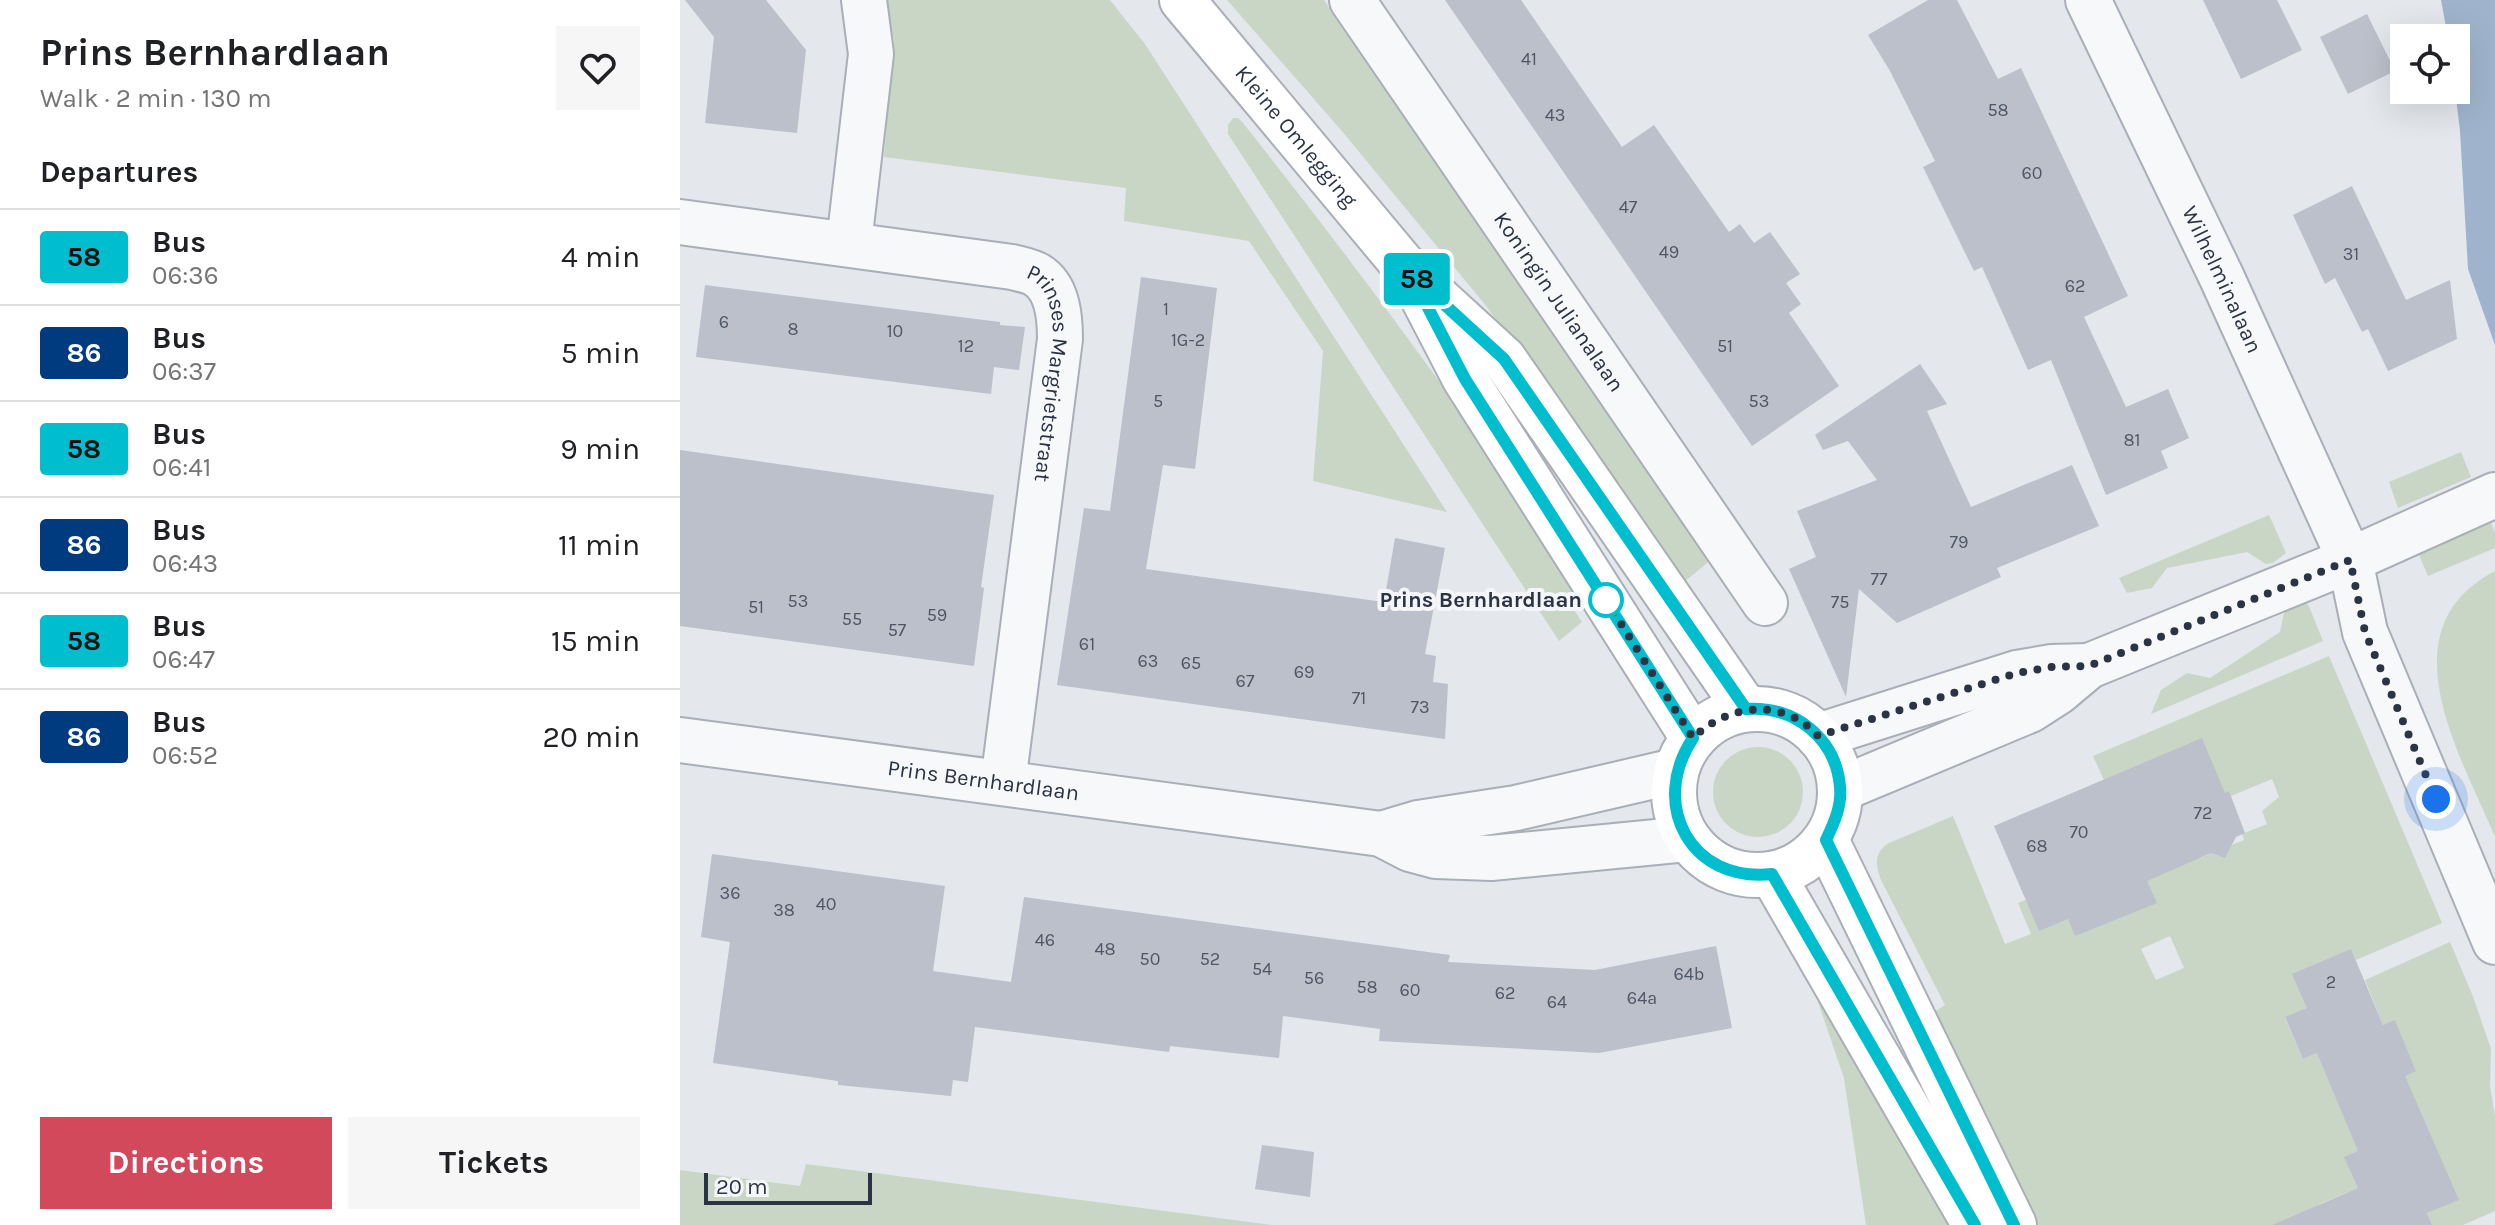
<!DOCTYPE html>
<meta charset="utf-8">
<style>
body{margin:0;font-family:Karla,sans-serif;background:#f6f6f6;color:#202124;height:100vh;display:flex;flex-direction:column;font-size:30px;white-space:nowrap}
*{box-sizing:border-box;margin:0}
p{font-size:26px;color:#757577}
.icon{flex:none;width:44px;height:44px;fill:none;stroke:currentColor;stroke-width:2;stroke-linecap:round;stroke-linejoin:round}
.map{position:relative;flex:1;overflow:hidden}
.details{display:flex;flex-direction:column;background:#fff;width:680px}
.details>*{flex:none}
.badge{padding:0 16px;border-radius:6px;font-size:28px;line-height:52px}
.fabs{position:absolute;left:1710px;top:24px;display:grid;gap:16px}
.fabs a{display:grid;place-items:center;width:80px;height:80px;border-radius:0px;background:#fff;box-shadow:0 8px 32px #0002;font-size:40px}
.scale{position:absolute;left:24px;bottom:20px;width:168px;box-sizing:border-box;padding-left:8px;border:4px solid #2b3445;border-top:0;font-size:22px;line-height:28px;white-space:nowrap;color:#2b3445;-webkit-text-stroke:6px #f4f6f9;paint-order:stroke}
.you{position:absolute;width:40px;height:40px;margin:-20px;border:6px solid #fff;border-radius:50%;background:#1a73e8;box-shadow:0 0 0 12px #1a73e833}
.map>.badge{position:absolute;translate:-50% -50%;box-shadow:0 0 0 4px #fff}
h2{padding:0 40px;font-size:30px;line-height:72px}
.round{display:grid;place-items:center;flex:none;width:84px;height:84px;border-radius:0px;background:#f6f6f6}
.overview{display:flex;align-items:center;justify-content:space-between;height:136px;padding:0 40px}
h1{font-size:38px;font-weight:700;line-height:60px}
.primary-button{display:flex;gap:16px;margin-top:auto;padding:16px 40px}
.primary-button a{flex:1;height:92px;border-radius:0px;background:#d1495b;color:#fff;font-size:32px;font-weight:700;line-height:92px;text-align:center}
.primary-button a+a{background:#f6f6f6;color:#202124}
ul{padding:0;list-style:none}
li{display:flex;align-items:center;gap:24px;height:96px;padding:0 40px;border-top:2px solid #e0e0e0}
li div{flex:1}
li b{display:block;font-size:30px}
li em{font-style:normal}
li .badge{min-width:88px;font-weight:700;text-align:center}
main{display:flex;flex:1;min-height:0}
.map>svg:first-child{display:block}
</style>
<main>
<section class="details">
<div class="overview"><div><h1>Prins Bernhardlaan</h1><p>Walk · 2 min · 130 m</p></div><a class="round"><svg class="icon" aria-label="heart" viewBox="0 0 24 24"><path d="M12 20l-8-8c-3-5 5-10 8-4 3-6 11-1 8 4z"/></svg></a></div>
<h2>Departures</h2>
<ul>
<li><span class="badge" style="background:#00becd;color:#111">58</span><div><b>Bus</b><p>06:36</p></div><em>4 min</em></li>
<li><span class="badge" style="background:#003b80;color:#fff">86</span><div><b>Bus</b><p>06:37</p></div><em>5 min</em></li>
<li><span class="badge" style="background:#00becd;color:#111">58</span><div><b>Bus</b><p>06:41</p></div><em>9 min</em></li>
<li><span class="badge" style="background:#003b80;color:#fff">86</span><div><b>Bus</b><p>06:43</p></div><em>11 min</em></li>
<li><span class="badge" style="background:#00becd;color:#111">58</span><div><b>Bus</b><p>06:47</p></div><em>15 min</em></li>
<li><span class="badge" style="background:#003b80;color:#fff">86</span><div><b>Bus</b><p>06:52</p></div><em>20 min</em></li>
</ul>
<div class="primary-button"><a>Directions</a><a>Tickets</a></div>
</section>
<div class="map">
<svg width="1815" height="1225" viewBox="0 0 1815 1225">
<rect width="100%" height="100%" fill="#e4e7ec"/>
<g fill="#c9d6c5" fill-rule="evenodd">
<path d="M207,0H430L465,44L767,512L633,481L643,351L569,241L444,221L446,188L204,157L214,42Z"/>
<path d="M547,0H644L826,266L1032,559L998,587L807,307L661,130Z"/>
<path d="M553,118H558L563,123C683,274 797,429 904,589L888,601L902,622L879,641L548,134V125Z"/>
<path d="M1781,452L1791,477L1718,508L1709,482Z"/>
<path d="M1589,515L1606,553L1593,563L1586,564L1567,552L1487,568L1472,588L1447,593L1439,578Z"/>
<path d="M1810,520L1815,533V548L1748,576L1737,550Z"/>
<path d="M1815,571V837C1780,753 1704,629 1815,571Z"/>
<path d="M1618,603L1628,604L1643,641L1471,714L1481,690L1507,673L1530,678L1600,632L1605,608Z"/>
<path d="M1649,656L1762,923L1676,960L1671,950L1627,1008L1605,1018L1623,1059L1637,1053L1736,1071L1715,1021L1703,1025L1685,980L1770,942L1792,994L1811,1049L1810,1086L1815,1116V1211L1783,1225H1752L1747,1213L1778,1200L1745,1123L1665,1157L1678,1188L1639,1204L1647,1225H1355L1251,1014L1265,1005L1201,880C1195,865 1194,852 1209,843L1273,816L1325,944L1351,934L1338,903L1442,859L1424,780L1413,756ZM1592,779L1599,797L1582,811L1587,824L1562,834L1564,840L1552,845L1548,852L1539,856L1531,853L1521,858L1518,854L1545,793L1549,792L1551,796ZM1490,936L1504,968L1476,980L1461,949Z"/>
<circle cx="1078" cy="792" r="45"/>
<path d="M1137,999L1260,1205L1270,1225H1186L1164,1078Z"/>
<path d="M126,1164L592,1225H0V1170L120,1186Z"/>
</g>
<path fill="#9fb4cc" d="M1761,0H1815V345L1788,269L1780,131L1775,90L1776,38H1768Z"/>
<g fill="#bbc0ca">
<path d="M5,0H86L126,50L117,133L25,123L34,37Z"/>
<path d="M765,0H841L942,147L974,125L1049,232L1060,224L1074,243L1090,232L1120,274L1106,283L1121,304L1109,313L1159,386L1072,446Z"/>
<path d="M1248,0H1277L1318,79L1341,68L1448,296L1404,317L1446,407L1488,389L1509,438L1481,451L1488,468L1426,495L1371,360L1348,370L1302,267L1294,271L1243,167L1255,161L1210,71L1188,35Z"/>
<path d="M1523,0H1597L1622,50L1561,79Z"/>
<path d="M1687,14L1715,71L1668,94L1640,37Z"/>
<path d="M1672,186L1726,300L1770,280L1777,339L1708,371L1688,329L1682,332L1655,278L1645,284L1613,215Z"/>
<path d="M461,277L537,288L515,469L483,465L466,569L704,602L715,538L765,548L745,654L756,656L753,682L768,684L765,739L377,685L404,508L430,511Z"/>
<path d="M25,285L320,322V325L345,327L339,370L314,367L311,394L16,357Z"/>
<path d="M1240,364L1267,404L1247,411L1291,507L1392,465L1419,526L1317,568L1321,577L1217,623L1179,589L1166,697L1109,569L1136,557L1117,511L1197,480L1168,441L1143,450L1135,435Z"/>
<path d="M0,450L314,495L301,587L304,588L294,666L0,626Z"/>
<path d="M1522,738L1545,793L1549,791L1565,833L1556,837L1545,858L1531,853L1467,881L1477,903L1395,936L1388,919L1359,931L1314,826Z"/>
<path d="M32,854L265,886L253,971L331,982L344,897L770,955L768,962L915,970L1036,946L1052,1028L919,1053L699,1041L700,1029L603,1016L599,1058L490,1046L489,1052L295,1027L288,1082L273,1080L271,1096L158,1085V1081L33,1063L50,942L21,937Z"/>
<path d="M1671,949L1703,1025L1715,1020L1736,1071L1725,1076L1779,1200L1747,1213L1752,1225H1592L1678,1188L1664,1157L1678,1151L1637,1053L1623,1059L1605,1017L1627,1008L1612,974Z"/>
<path d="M582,1145L634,1152L630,1197L575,1189Z"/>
</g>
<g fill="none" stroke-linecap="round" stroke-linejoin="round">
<defs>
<g id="street">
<path id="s1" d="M672,0L1085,603"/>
<path id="s2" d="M1408,0L1542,278L1670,560L1685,632L1815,942"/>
<path id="s3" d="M0,222L332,267C340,269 351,271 357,275C378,288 380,317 380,339L323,783"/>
<path d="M169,243L191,54L184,0"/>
<path d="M1138,736L1337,673L1372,667L1409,666"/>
<path id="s4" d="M0,740L701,834L730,849L756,856L811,858L1007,839"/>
<path d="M1161,789L1350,710L1378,692L1409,666L1670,560L1815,495"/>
<path d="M701,834L738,823L836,808L995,771"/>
</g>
<g id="secondary">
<path id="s5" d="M502,0L730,273L824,359L1066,709"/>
<path d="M744,300L785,379L1013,738"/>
<circle cx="1077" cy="792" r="83"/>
<path d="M1146,840L1334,1225"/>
<path d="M1092,874L1295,1225"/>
</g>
</defs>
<use href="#street" stroke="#a9aeb7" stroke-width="48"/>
<use href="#secondary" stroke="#a9aeb7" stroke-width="48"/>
<use href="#street" stroke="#f7f8fa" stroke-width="44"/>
<use href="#secondary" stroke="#fff" stroke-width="44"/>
</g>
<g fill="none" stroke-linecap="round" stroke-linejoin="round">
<defs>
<path id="line" d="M1295,1225L1092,874C1010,883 969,804 1013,738L785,379L730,273L824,359L1066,709C1114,705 1156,738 1160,787C1162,806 1154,823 1146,840L1334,1225"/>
</defs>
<use href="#line" stroke="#fff" stroke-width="18"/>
<use href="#line" stroke="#00becd" stroke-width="12"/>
<path stroke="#2b3445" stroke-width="8" stroke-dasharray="0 14.4" d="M926,600L1013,738C1048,704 1103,697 1138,736L1337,673L1372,667L1409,666L1670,560L1685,632L1756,799"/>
</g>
<circle fill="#fff" stroke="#00becd" stroke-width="4" cx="926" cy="600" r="16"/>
<g text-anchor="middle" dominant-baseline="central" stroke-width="8" stroke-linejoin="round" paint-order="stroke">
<g font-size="18" fill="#4f5766">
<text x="849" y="59">41</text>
<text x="1318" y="110">58</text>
<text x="875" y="115">43</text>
<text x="1352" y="173">60</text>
<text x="948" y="207">47</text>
<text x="989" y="252">49</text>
<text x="1671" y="254">31</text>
<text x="1395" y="286">62</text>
<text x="486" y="309">1</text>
<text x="44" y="322">6</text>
<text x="113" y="329">8</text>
<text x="215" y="331">10</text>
<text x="508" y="340">1G-2</text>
<text x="286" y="346">12</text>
<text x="1045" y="346">51</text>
<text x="478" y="401">5</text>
<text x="1079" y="401">53</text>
<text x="1452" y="440">81</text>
<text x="1279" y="542">79</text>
<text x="1199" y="579">77</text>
<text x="118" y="601">53</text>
<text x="1160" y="602">75</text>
<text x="76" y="607">51</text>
<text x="257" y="615">59</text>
<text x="172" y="619">55</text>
<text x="217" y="630">57</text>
<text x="407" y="644">61</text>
<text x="468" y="661">63</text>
<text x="511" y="663">65</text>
<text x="624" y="672">69</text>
<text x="565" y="681">67</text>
<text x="679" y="698">71</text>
<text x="740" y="707">73</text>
<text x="1523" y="813">72</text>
<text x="1399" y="832">70</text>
<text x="1357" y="846">68</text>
<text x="50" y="893">36</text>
<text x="146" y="904">40</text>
<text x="104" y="910">38</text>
<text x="365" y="940">46</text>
<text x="425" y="949">48</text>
<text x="470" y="959">50</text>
<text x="530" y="959">52</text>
<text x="582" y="969">54</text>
<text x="1009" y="974">64b</text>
<text x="634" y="978">56</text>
<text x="1651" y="982">2</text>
<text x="687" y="987">58</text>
<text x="730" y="990">60</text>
<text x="825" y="993">62</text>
<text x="962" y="998">64a</text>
<text x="877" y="1002">64</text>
</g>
<g font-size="22" fill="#2b3445" stroke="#f4f6f9">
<text stroke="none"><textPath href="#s5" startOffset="178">Kleine Omlegging</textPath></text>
<text stroke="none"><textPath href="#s2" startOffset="310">Wilhelminalaan</textPath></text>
<text stroke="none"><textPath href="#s1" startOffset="366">Koningin Julianalaan</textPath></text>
<text stroke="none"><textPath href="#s3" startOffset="464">Prinses Margrietstraat</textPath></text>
<text stroke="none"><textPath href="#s4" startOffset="306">Prins Bernhardlaan</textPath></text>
</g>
<g font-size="22" font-weight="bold" fill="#2b3445" stroke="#f4f6f9" text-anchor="end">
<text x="902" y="600">Prins Bernhardlaan</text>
</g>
</g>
</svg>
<div class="fabs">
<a><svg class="icon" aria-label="locate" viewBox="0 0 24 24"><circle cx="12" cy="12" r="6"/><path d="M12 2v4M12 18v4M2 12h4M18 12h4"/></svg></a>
</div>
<div class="scale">20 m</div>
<div class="you" style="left:1756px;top:799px"></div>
<b class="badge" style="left:737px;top:279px;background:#00becd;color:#111">58</b>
</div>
</main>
